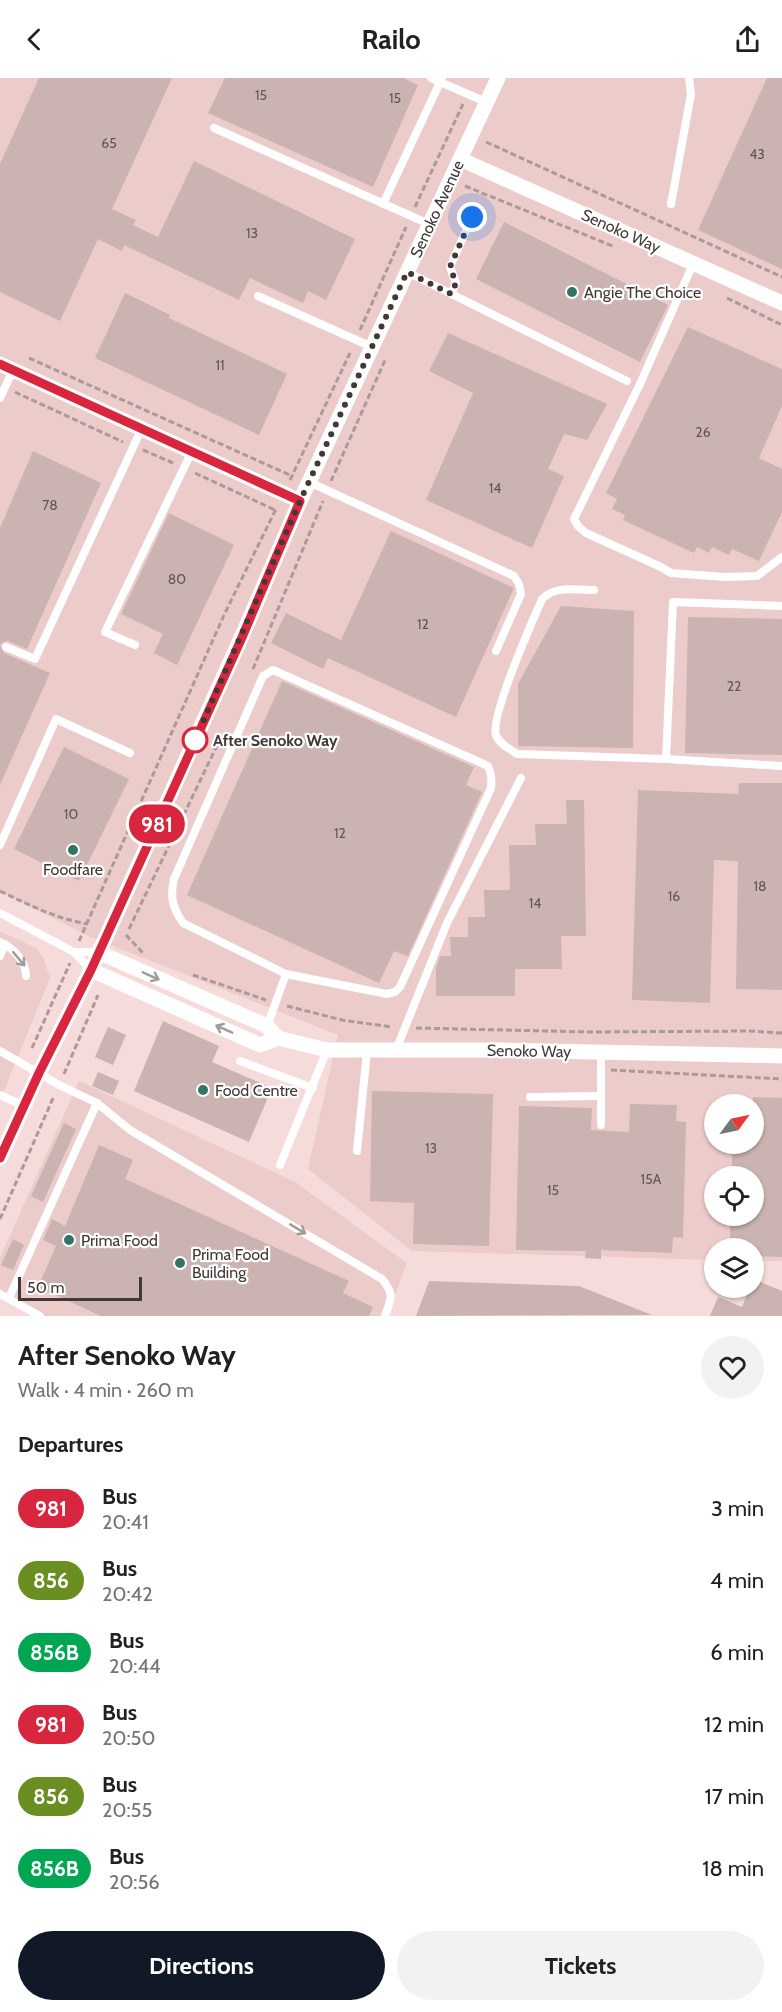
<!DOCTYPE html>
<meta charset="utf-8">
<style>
body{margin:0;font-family:Cabin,sans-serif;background:#f2f2f2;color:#202124;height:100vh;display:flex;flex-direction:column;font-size:22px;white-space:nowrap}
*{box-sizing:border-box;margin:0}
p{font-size:20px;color:#757577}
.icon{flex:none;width:33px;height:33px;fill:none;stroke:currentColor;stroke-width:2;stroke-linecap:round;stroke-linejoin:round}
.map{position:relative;height:1238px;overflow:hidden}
.panel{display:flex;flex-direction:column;background:#fff;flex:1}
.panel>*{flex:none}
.badge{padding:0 12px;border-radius:20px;font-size:21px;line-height:39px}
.needle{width:39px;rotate:57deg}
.fabs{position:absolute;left:704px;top:1016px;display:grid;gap:12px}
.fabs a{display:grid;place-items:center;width:60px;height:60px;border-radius:50%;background:#fff;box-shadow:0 2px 4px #0004;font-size:30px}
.scale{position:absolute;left:18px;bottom:15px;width:124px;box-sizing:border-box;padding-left:6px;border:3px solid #413837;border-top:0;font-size:16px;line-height:21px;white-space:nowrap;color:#413837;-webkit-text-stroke:4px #fff;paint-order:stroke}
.you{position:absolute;width:30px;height:30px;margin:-15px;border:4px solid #fff;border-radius:50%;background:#1a73e8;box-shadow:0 0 0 9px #1a73e833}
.map>.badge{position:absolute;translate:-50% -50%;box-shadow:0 0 0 3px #fff}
h2{padding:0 18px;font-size:22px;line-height:54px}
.round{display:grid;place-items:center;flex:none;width:63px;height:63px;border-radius:32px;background:#f2f2f2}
.summary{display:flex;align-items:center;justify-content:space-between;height:102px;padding:0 18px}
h1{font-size:28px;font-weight:700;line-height:45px}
.primary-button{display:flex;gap:12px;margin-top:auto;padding:12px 18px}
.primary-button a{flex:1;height:69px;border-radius:36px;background:#111827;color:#fff;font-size:24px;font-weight:700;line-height:69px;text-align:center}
.primary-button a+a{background:#f2f2f2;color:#202124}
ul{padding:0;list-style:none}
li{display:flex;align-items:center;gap:18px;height:72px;padding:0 18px}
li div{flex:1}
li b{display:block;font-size:22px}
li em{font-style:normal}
li .badge{min-width:66px;font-weight:700;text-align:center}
header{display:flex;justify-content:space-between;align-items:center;height:78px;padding:0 18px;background:#fff;font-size:27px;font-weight:700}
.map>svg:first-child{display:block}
</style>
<header><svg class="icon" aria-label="back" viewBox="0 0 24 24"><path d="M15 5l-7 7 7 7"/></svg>Railo<svg class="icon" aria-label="share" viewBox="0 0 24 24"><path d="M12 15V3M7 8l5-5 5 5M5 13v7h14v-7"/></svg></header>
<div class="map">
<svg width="782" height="1238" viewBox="0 0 782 1238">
<rect width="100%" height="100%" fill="#f5dcdb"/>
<g fill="#ecccca" fill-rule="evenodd">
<path d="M0,0H782V1183H753V1170H714V1182L412,1173L308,1091L338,957L90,859L0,813ZM714,1026H753V1065H714ZM714,1098H753V1137H714Z"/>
<path d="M0,853L36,870L43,879L50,900L0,1023Z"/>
<path d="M79,1003L295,1104L407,1185L387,1238H42L0,1219V1180Z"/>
</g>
<g fill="#cab3b1">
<path d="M39,0H172L112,131L136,142L133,147L158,159L194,83L355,161L326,222L308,213L303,225L250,200L239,222L124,167L122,173L98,161L60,243L0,214V86Z"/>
<path d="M225,0H403L418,7L373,109L208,35Z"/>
<path d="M767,0H782V191L698,152Z"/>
<path d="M504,144L668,227L640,284L476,201Z"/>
<path d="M125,215L170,237L169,240L287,296L259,357L95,280Z"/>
<path d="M688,249L782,291V328L759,380L782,391V434L759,483L732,471L729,477L712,469L709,475L697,469L694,475L623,442L625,437L612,431L617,421L606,415Z"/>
<path d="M448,255L607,326L587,362L564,356L548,391L564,398L532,470L426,422L473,315L429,293Z"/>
<path d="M33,373L101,405L27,571L8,563L3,564L0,567L4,575L50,595L0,707V450Z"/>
<path d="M169,435L234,467L177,587L154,575L163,556L121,536Z"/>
<path d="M391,453L514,510L456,639L328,580L323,591L271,565L286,535L341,562Z"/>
<path d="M561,528L634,533L633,670L518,668V606Z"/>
<path d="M688,539L782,541V677L685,675Z"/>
<path d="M282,603L474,689L466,707L482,714L408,878L394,873L379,905L187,817Z"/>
<path d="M64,669L129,701L79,803L14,771Z"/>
<path d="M739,705H782V912L736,911L738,783L714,782L710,925L632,922L638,712L738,716Z"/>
<path d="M566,722H584L586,858H561L562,891H515V918H436V890L440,878H451L450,859H468V839H485L484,812H510L509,767H536L535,746H567Z"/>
<path d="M163,943L219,968L212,984L272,1010L249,1064L134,1013Z"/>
<path d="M108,949L126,957L113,987L95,979Z"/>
<path d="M98,994L119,1003L113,1017L92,1008Z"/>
<path d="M372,1013L493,1016L489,1168L413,1166L414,1125L370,1123Z"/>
<path d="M753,1019L782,1020V1179L753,1178V1170H730V1137H753V1098H732V1065H753Z"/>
<path d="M630,1026L677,1027L676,1043L686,1044L683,1160L673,1159L672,1175L601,1172V1181L585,1180L586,1173L516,1172L519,1028L592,1030L591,1052L629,1054Z"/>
<path d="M64,1045L76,1051L43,1124L31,1118Z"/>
<path d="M99,1067L133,1082L125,1101L349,1203L343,1215L373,1229L369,1238H101L38,1209L56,1168L43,1162L52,1141L65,1148Z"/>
<path d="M13,1161L24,1167L13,1192L1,1187Z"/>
<path d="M753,1201L782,1213V1238H710L718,1219L742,1229L750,1209H753Z"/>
<path d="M429,1203L579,1208L652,1237L416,1238Z"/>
</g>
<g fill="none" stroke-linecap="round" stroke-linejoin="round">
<g stroke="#ac9998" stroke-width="3" stroke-dasharray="6 3" stroke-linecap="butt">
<path d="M486,64L782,199"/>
<path d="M465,108L615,169"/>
<path d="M415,129L463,26"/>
<path d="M727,220L782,247"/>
<path d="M360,252L406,149"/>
<path d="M29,280L292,398"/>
<path d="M15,314L123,364"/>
<path d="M143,372L173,385"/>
<path d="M195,395L275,432"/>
<path d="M290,402L350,275"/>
<path d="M331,403L386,280"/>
<path d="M253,591L323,423"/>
<path d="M0,813C29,827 55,840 87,846"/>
<path d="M129,851L222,657"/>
<path d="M126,857L143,875"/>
<path d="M79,863L224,537L277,429"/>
<path d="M193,897L266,922"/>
<path d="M287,928L342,942L392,949"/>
<path d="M416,950L590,954L749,953L782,955"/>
<path d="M32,970L70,885"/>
<path d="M611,992L782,1001"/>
<path d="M64,996L98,917"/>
<path d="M0,1141L54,1018"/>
</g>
<g stroke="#fff" stroke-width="8">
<path d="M431,0L486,24"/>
<path d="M214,50L429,146"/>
<path d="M383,126L442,0"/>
<path d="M671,126L691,16L689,0"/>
<path d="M693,186L640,306L574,441L578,448L586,455L661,489L671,495L725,499L757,498L782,479"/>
<path d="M407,194L627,303"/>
<path d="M451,216L456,205L450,189L472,139"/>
<path d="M258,218L372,269"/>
<path d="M0,320L13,292"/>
<path d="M309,404L514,498L519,506L521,516L496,573"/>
<path d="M594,512C575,512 556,507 542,521C532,544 490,638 496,657C499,666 510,671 517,676L666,681L782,688"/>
<path d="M135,567L105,554L192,373"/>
<path d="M6,569L35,581L142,350"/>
<path d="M273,592L488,688C492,696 492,702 491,710L400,909L395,914L387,916L286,896L183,845C172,829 170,819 174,801L263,598Z"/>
<path d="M666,681L673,524L782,528"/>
<path d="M0,767L56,641L130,675"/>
<path d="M0,835L74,874L91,892"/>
<path d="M0,864C13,870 26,883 26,898"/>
<path d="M74,874H98"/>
<path d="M0,878L5,866"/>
<path d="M266,951L286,896"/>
<path d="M396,972L447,845L521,700"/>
<path d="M0,973L59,1007L97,1025L130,1052L382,1201C395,1217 391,1220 385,1238"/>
<path d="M240,983L313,1010"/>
<path d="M0,1017L24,1028"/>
<path d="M530,1019L601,1018"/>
<path d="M601,1047V975"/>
<path d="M357,1073L367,973"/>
<path d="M280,1087L327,972"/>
<path d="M0,1216L40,1238"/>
<path d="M9,1220L97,1025"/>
</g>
<g stroke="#fff" stroke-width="15">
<path d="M460,81L782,225"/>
<path d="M0,286L300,423"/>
<path d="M98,874L267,948L278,960"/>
<path d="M91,892L260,967L278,960L327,972H499L782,978"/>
<path d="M0,1080L39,995L91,892L249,542L300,423L498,0"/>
</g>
</g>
<defs><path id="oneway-shaft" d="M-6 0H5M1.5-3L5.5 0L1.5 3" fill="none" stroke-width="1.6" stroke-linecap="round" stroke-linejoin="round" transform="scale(1.5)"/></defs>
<g stroke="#a09c9b">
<use href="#oneway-shaft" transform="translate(19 881) rotate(50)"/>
<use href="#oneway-shaft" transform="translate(151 898) rotate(24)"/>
<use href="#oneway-shaft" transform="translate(224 951) rotate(-156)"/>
<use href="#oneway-shaft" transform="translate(298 1151) rotate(31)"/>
</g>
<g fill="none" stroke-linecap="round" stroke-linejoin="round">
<defs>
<path id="line" d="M0,286L300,423L240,564L91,892L39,995L0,1080"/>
</defs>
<use href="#line" stroke="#fff" stroke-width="14"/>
<use href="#line" stroke="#d7263d" stroke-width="9"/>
<path stroke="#413837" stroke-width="6" stroke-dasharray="0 10.8" d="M195,662L300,423L407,194L451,216L456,205L450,189L472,139"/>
</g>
<g fill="#347463" stroke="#fff" stroke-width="2">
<circle cx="572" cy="214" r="6"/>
<circle cx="73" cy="772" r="6"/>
<circle cx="203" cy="1012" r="6"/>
<circle cx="69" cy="1162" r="6"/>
<circle cx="180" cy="1185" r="6"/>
</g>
<circle fill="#fff" stroke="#d7263d" stroke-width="3" cx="195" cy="662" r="12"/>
<g text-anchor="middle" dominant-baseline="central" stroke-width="4.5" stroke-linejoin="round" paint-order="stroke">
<g font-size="14" fill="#635756">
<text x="261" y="17">15</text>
<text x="395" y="20">15</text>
<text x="109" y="65">65</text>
<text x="757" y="76">43</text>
<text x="252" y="155">13</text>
<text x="220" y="287">11</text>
<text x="703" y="354">26</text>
<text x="495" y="410">14</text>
<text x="50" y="427">78</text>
<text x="177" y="501">80</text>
<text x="423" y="546">12</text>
<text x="734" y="608">22</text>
<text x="71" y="736">10</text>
<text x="340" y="755">12</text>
<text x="760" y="808">18</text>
<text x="674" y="818">16</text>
<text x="535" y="825">14</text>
<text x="431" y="1070">13</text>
<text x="651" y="1101">15A</text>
<text x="553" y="1112">15</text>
</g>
<g font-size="16" fill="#413837" stroke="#fff">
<text transform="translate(437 131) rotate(-65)">Senoko Avenue</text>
<text transform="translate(621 153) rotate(24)">Senoko Way</text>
<text transform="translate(529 973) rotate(1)">Senoko Way</text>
</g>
<g font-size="16" fill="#413837" stroke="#fff" text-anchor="start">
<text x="584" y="214">Angie The Choice</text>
<text x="73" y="791" text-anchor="middle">Foodfare</text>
<text x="215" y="1012">Food Centre</text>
<text x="81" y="1162">Prima Food</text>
<text x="192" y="1176">Prima Food<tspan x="192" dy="18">Building</tspan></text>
</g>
<g font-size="16" font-weight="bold" fill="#413837" stroke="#fff" text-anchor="start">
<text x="213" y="662">After Senoko Way</text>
</g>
</g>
</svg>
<div class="fabs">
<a><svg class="needle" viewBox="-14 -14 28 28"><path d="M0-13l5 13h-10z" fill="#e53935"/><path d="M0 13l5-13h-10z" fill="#757577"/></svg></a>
<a><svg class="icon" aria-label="locate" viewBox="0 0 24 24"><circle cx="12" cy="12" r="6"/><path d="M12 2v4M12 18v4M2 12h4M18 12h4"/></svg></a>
<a><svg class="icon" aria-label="layers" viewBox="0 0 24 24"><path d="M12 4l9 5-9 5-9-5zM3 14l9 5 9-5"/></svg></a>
</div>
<div class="scale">50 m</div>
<div class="you" style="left:472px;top:139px"></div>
<b class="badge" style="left:157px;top:746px;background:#d7263d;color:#fff">981</b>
</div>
<section class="panel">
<div class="summary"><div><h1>After Senoko Way</h1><p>Walk · 4 min · 260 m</p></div><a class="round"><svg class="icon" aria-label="heart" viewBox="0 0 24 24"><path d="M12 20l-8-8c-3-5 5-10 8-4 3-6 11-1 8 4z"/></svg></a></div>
<h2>Departures</h2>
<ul>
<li><span class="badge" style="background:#d7263d;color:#fff">981</span><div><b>Bus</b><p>20:41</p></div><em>3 min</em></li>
<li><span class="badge" style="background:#6b8e23;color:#fff">856</span><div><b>Bus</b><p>20:42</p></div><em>4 min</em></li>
<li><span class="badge" style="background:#00a651;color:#fff">856B</span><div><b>Bus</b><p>20:44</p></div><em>6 min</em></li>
<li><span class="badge" style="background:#d7263d;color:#fff">981</span><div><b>Bus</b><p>20:50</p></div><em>12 min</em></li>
<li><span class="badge" style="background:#6b8e23;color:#fff">856</span><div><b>Bus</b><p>20:55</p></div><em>17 min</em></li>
<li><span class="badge" style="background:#00a651;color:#fff">856B</span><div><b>Bus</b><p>20:56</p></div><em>18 min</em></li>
</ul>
<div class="primary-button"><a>Directions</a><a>Tickets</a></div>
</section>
